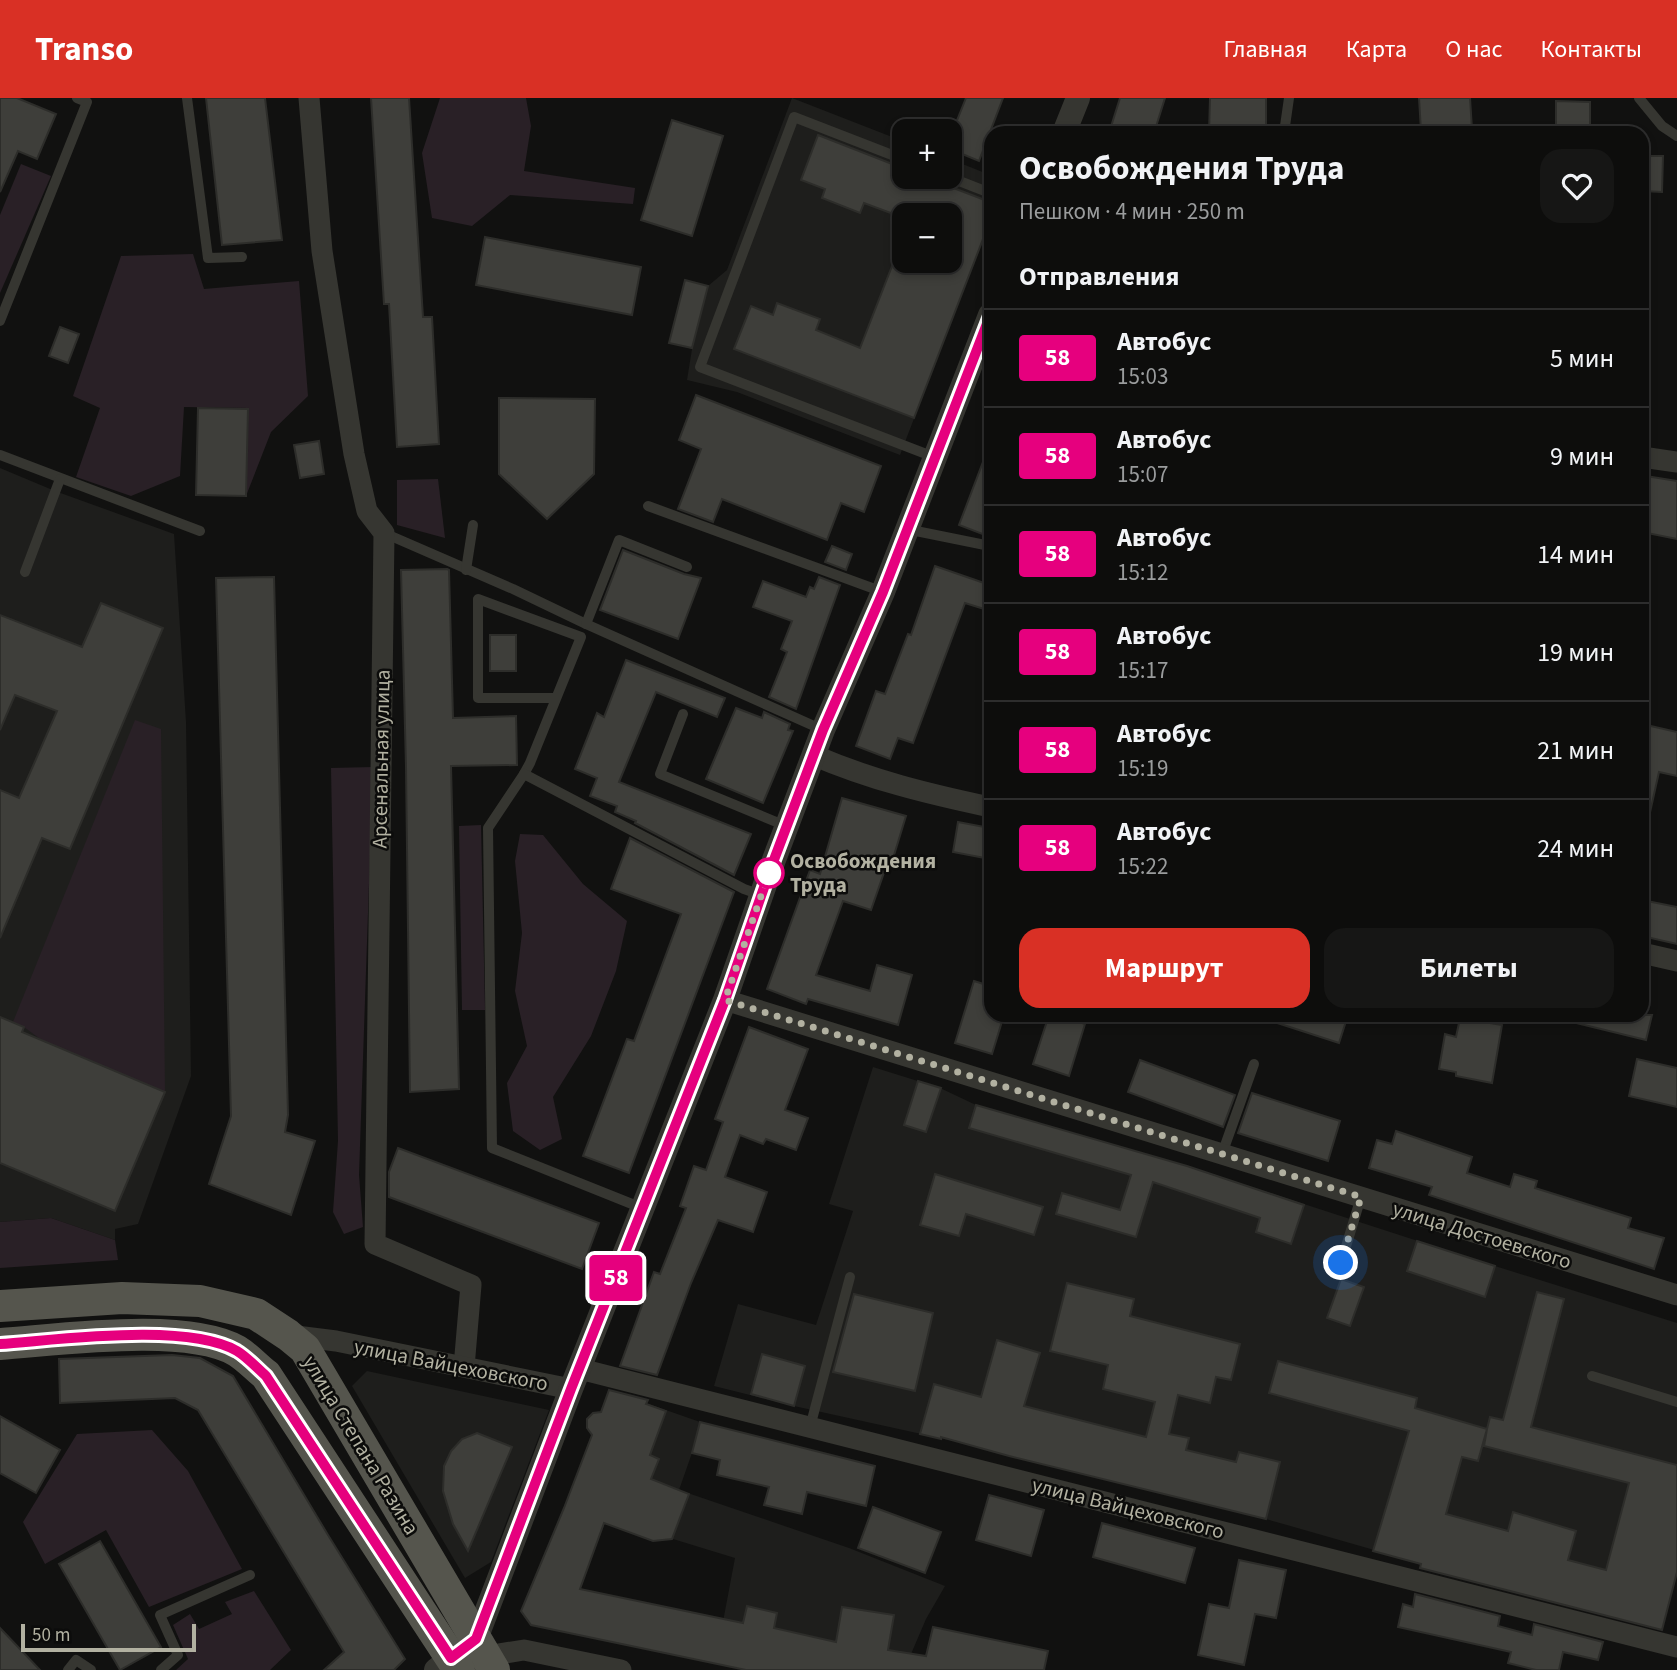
<!DOCTYPE html>
<html lang="ru">
<meta charset="utf-8">
<style>
body{margin:0;font-family:"Source Sans 3",sans-serif;background:#161615;color:#f1f3f6;height:100vh;display:flex;flex-direction:column;font-size:26px;white-space:nowrap}
*{box-sizing:border-box;margin:0}
p{font-size:23px;color:#9a9c9d}
.icon{flex:none;width:38px;height:38px;fill:none;stroke:currentColor;stroke-width:2;stroke-linecap:round;stroke-linejoin:round}
.map{position:relative;flex:1;overflow:hidden}
.side{position:absolute;left:984px;top:28px;width:665px;height:896px;display:flex;flex-direction:column;background:#0d0d0c;border-radius:21px;box-shadow:0 4px 10px #0003,0 0 0 2px #2d2d2d}
.side>*{flex:none}
.badge{padding:0 14px;border-radius:5px;font-size:24px;line-height:46px}
.buttons{position:absolute;left:892px;top:21px;display:grid;gap:14px}
.buttons a{display:grid;place-items:center;width:70px;height:70px;border-radius:14px;background:#0d0d0c;box-shadow:0 4px 10px #0003,0 0 0 2px #2d2d2d;font-size:35px}
.scale{position:absolute;left:21px;bottom:18px;width:175px;box-sizing:border-box;padding-left:7px;border:4px solid #b2b1a1;border-top:0;font-size:19px;line-height:24px;white-space:nowrap;color:#b2b1a1;-webkit-text-stroke:5px #0c0c0b;paint-order:stroke}
.you{position:absolute;width:35px;height:35px;margin:-18px;border:5px solid #fff;border-radius:50%;background:#1a73e8;box-shadow:0 0 0 10px #1a73e833}
.map>.badge{position:absolute;translate:-50% -50%;box-shadow:0 0 0 4px #fff}
h2{padding:0 35px;font-size:26px;line-height:63px}
.round{display:grid;place-items:center;flex:none;width:74px;height:74px;border-radius:21px;background:#161615}
.overview{display:flex;align-items:center;justify-content:space-between;height:119px;padding:0 35px}
h1{font-size:33px;font-weight:700;line-height:52px}
.button{display:flex;gap:14px;margin-top:auto;padding:14px 35px}
.button a{flex:1;height:80px;border-radius:21px;background:#d93025;color:#fff;font-size:28px;font-weight:700;line-height:80px;text-align:center}
.button a+a{background:#161615;color:#f1f3f6}
ul{padding:0;list-style:none}
li{display:flex;align-items:center;gap:21px;height:98px;padding:0 35px;border-top:2px solid #2d2d2d}
li div{flex:1}
li b{display:block;font-size:26px}
li em{font-style:normal}
li .badge{min-width:77px;font-weight:700;text-align:center}
header{display:flex;align-items:center;gap:42px;box-sizing:border-box;height:98px;padding:0 35px;background:#d93025;color:#fff}
header strong{font-size:33px}
nav{display:flex;gap:38px;margin-inline-start:auto;font-size:24px}
.map>svg:first-child{display:block}
</style>
<header>
<strong>Transo</strong>
<nav><a>Главная</a><a>Карта</a><a>О нас</a><a>Контакты</a></nav>
</header>
<div class="map">
<svg width="1677" height="1572" viewBox="0 0 1677 1572">
<rect width="100%" height="100%" fill="#111110"/>
<g fill="#1e1e1c" fill-rule="evenodd">
<path d="M792,0L905,44V79H950V61L990,77V123L900,357L737,294L687,282L692,251L669,245L708,188L727,172ZM905,117H950V163H905Z"/>
<path d="M0,370L55,393L174,436L186,624L191,978L138,1126L115,1131V1142L51,1120L0,1124Z"/>
<path d="M873,969L940,990L976,1007L1178,1065L1495,1168L1677,1225V1474L1662,1532L1556,1504L1266,1421L967,1346L794,1308L714,1288L738,1206L816,1227L853,1113L829,1106Z"/>
<path d="M367,1273L549,1312L491,1464L465,1480L352,1288Z"/>
<path d="M609,1292L700,1324L692,1355L679,1392L849,1450L945,1488L926,1521L911,1556L909,1572H746L715,1566L735,1460L673,1441L653,1443L605,1425L595,1448L564,1410L593,1336L587,1330V1321L593,1315H600Z"/>
</g>
<g fill="#292026">
<path d="M440,0H526L531,28L524,73L635,90L633,106L510,97L472,128L432,120L422,55Z"/>
<path d="M21,66L51,78L0,195V117Z"/>
<path d="M193,156L204,191L299,183L308,298L271,334L246,398L248,310L184,309L180,378L131,398L76,379L100,310L73,298L121,158Z"/>
<path d="M438,381L445,440L397,427V382Z"/>
<path d="M135,622L161,631L165,994L43,943L24,929L13,924Z"/>
<path d="M373,669L359,1077L363,1129L344,1136L333,1114L338,1043L331,670Z"/>
<path d="M481,727L485,912H462L459,728Z"/>
<path d="M520,736L543,737L583,786L627,823L616,873L591,938L553,999L562,1041L540,1052L513,1033L507,985L527,948L515,893L522,835L515,763Z"/>
<path d="M51,1120L115,1142L118,1162L0,1170V1124Z"/>
<path d="M152,1332L188,1373L242,1471L149,1509L106,1432L45,1466L23,1424L77,1336Z"/>
<path d="M254,1493L291,1552L270,1572H176L188,1561L173,1527L190,1516L199,1531L232,1516L225,1504Z"/>
</g>
<g fill="#3e3e3a" stroke="#2d2d2a" stroke-width="2" fill-rule="evenodd">
<path d="M0,0H17L56,16L37,61L18,53L0,94Z"/>
<path d="M206,0H265L282,142L222,147Z"/>
<path d="M371,0H409L423,219H432L439,346L397,349L389,206H384Z"/>
<path d="M966,0H1003L979,63L950,51V40Z"/>
<path d="M1120,0H1165L1154,35H1109Z"/>
<path d="M1210,0H1266V35H1209Z"/>
<path d="M1419,0H1470L1472,31L1421,33Z"/>
<path d="M1556,3L1590,4V35H1556Z"/>
<path d="M672,22L723,38L692,138L641,122Z"/>
<path d="M818,37L905,71V79H925L990,104V123L914,320L734,251L751,208L773,217L777,205L820,221L816,232L860,250L894,163H950V117H896L864,105L860,115L822,100L825,91L801,82Z"/>
<path d="M1642,58H1663L1662,94L1642,93Z"/>
<path d="M485,139L641,169L632,217L476,187Z"/>
<path d="M685,182L708,188L692,250L669,245Z"/>
<path d="M60,229L79,236L68,265L49,258Z"/>
<path d="M696,297L881,368L864,414L841,405L827,442L722,401L713,424L678,411L701,351L679,342Z"/>
<path d="M499,300L595,301L594,376L547,421L499,376Z"/>
<path d="M198,310L248,311L246,398L196,397Z"/>
<path d="M319,343L324,376L300,380L294,347Z"/>
<path d="M989,348L990,423L985,437L959,427Z"/>
<path d="M1646,378L1677,383V441L1642,434V403Z"/>
<path d="M832,448L852,456L846,472L825,464Z"/>
<path d="M623,452L684,476L701,480L678,541L600,512Z"/>
<path d="M935,468L990,487V491L984,511L965,505L913,645L898,640L890,661L856,648L876,593L885,596L908,536L911,537Z"/>
<path d="M447,471L449,472L453,620L516,618L517,667L451,668L459,991L410,994L406,669L401,472Z"/>
<path d="M274,479L288,1017L285,1034L315,1043L291,1117L209,1086L231,1018L216,480Z"/>
<path d="M819,479L840,487L796,611L769,599L787,554L781,551L792,523L753,509L763,483L806,499L810,489L814,491Z"/>
<path d="M101,505L163,530L70,751L42,740L0,840V692L19,700L57,613L15,597L0,632V517L82,549Z"/>
<rect x="490" y="537" width="26" height="36"/>
<path d="M626,562L725,600L717,619L656,594L619,684L751,736L734,777L635,725L636,723L615,714L617,708L590,698L597,680L575,671L597,615L604,619Z"/>
<path d="M736,610L762,620L764,614L790,626L788,632L793,633L763,705L706,681Z"/>
<path d="M1642,626L1677,634V678L1659,674L1649,719L1642,718Z"/>
<path d="M842,700L906,718L891,767L887,766L871,812L843,803L816,877L870,893L877,867L912,877L898,927L808,901L806,906L767,891L810,772L820,776Z"/>
<path d="M958,724L990,730V761L953,754Z"/>
<path d="M630,740L734,794L629,1075L583,1058L627,941L634,943L681,816L611,791Z"/>
<path d="M1642,802L1677,809V846L1642,838Z"/>
<path d="M974,883L990,888V917H1004L992,956L955,945Z"/>
<path d="M1049,917H1058L1085,926L1069,978L1033,966Z"/>
<path d="M1265,917H1348L1339,945L1265,921Z"/>
<path d="M1573,917H1652L1646,942L1572,924Z"/>
<path d="M0,919L24,929L22,934L165,994L115,1113L0,1065Z"/>
<path d="M1460,920L1502,927L1492,985L1456,978V974L1439,971L1445,936L1456,939Z"/>
<path d="M749,929L808,951L785,1012L808,1020L796,1052L766,1041L763,1046L740,1037L725,1079L767,1094L753,1134L718,1122L691,1185L657,1277L620,1268L654,1174L660,1176L686,1110L680,1108L694,1068L706,1072L723,1024L715,1021Z"/>
<path d="M1637,961L1677,970V1009L1629,998Z"/>
<path d="M1140,962L1235,997L1223,1029L1128,994Z"/>
<path d="M918,983L941,990L926,1034L904,1027Z"/>
<path d="M1252,995L1340,1023L1328,1063L1238,1035Z"/>
<path d="M976,1007L1187,1068L1304,1107L1291,1146L1256,1134L1260,1120L1153,1084L1136,1139L1056,1116L1062,1095L1120,1112L1131,1077L969,1030Z"/>
<path d="M1396,1033L1472,1059L1467,1075L1510,1089L1514,1076L1537,1083L1535,1090L1631,1120L1628,1130L1664,1140L1654,1171L1429,1097L1432,1089L1369,1070L1377,1042L1392,1046Z"/>
<path d="M398,1050L599,1125L582,1171L389,1099V1074Z"/>
<path d="M935,1076L1043,1109L1034,1137L966,1116L959,1138L920,1127Z"/>
<path d="M1417,1143L1495,1168L1485,1199L1407,1173Z"/>
<path d="M1341,1181L1364,1189L1350,1228L1327,1220Z"/>
<path d="M1067,1185L1134,1201L1130,1218L1240,1246L1231,1282L1216,1279L1210,1305L1178,1297L1169,1336L1189,1340L1186,1352L1236,1364L1239,1354L1280,1364L1266,1421L1009,1358L941,1339V1341L920,1336L934,1286L981,1299L997,1242L1040,1255L1024,1308L1146,1339L1155,1304L1103,1291L1108,1267L1050,1253Z"/>
<path d="M1537,1194L1564,1201L1531,1329L1677,1367V1474L1662,1532L1420,1470L1421,1466L1373,1453L1409,1333L1269,1295L1278,1263L1417,1300L1415,1310L1487,1331L1490,1319L1503,1322ZM1487,1331L1484,1348L1629,1385L1606,1472L1568,1462L1576,1433L1513,1414L1508,1433L1446,1416L1462,1359L1478,1363Z"/>
<path d="M854,1196L933,1215L915,1293L833,1274Z"/>
<path d="M762,1256L805,1268L794,1308L751,1296Z"/>
<path d="M172,1257L200,1260L233,1278L328,1437L405,1561L394,1572H324L344,1554L198,1312L175,1300L60,1305L59,1261Z"/>
<path d="M609,1292L648,1302L646,1306L666,1313L650,1357L659,1361L651,1381L689,1396L672,1441L653,1443L604,1425L580,1491L743,1525L747,1508L777,1515L774,1530L836,1544L842,1509L894,1517L888,1552L926,1558L933,1529L1048,1553L1044,1572H746L531,1527L521,1513L564,1410L592,1337L587,1330V1321L593,1315L601,1314Z"/>
<path d="M0,1318L60,1352L36,1395L0,1375Z"/>
<path d="M700,1324L875,1368L866,1408L807,1394L802,1416L764,1407L769,1389L717,1377L720,1362L692,1355Z"/>
<path d="M477,1335L512,1349L468,1453L453,1426L443,1393L444,1368L451,1353L462,1341Z"/>
<path d="M989,1397L1044,1412L1031,1458L976,1442Z"/>
<path d="M873,1409L941,1434L925,1475L858,1450Z"/>
<path d="M1102,1425L1195,1450L1185,1485L1093,1459Z"/>
<path d="M100,1443L161,1549L120,1572L59,1466Z"/>
<path d="M1239,1462L1286,1472L1276,1520L1255,1516L1244,1567L1198,1557L1209,1506L1229,1510Z"/>
<path d="M1415,1496L1500,1518L1498,1528L1532,1537L1534,1526L1603,1544L1598,1562L1563,1554L1559,1572H1536L1508,1565L1511,1554L1398,1529L1403,1506L1413,1509Z"/>
<path d="M0,1530L40,1572H0Z"/>
</g>
<g fill="none" stroke-linecap="round" stroke-linejoin="round">
<g stroke="#363631" stroke-width="10">
<path d="M187,0L208,160L242,159"/>
<path d="M1639,0L1662,28L1677,38"/>
<path d="M1284,35L1289,0"/>
<path d="M905,62L794,19L700,269L934,359"/>
<path d="M949,79L990,95"/>
<path d="M0,223L87,4L77,0"/>
<path d="M0,357L200,433"/>
<path d="M648,408L883,494"/>
<path d="M906,431L990,448"/>
<path d="M384,435L513,491L586,526L823,632"/>
<path d="M466,472L473,427"/>
<path d="M25,474L60,381"/>
<path d="M586,526L619,442L687,469"/>
<path d="M683,616L660,676L786,728"/>
<path d="M524,676L530,665L581,539L478,501V600H555"/>
<path d="M1222,1056L1254,966"/>
<path d="M642,1110L492,1050L488,730L524,676L744,791L761,797"/>
<path d="M1341,1165L1361,1099"/>
<path d="M1592,1278L1677,1304"/>
<path d="M810,1329L850,1179"/>
<path d="M68,1572L76,1562L91,1572"/>
<path d="M161,1572L178,1557L160,1517L250,1477"/>
</g>
<g stroke="#363631" stroke-width="21">
<path d="M309,0L322,153L354,356L367,413L384,435L375,1146L471,1187L464,1269"/>
<path d="M1642,359L1677,364"/>
<path d="M813,657C871,682 929,696 990,709"/>
<path d="M1642,855L1677,863"/>
<path d="M725,902L1677,1197"/>
<path d="M288,1237L336,1243L571,1291"/>
<path d="M580,1271L1677,1549"/>
<path d="M486,1558L524,1552L621,1572"/>
</g>
<g stroke="#363631" stroke-width="24">
<path d="M1064,35L1078,0"/>
<path d="M436,1572L476,1541L571,1291L725,902L769,775L823,632L883,494L990,217"/>
</g>
<g stroke="#55554d" stroke-width="32">
<path d="M0,1208L122,1200L200,1203L256,1216L288,1237L305,1251L494,1572"/>
<path d="M0,1246C59,1242 186,1224 237,1253C247,1259 257,1270 266,1277L459,1572"/>
</g>
</g>
<g fill="none" stroke-linecap="round" stroke-linejoin="round">
<defs>
<path id="line" d="M0,1246C59,1242 186,1224 237,1253C247,1259 257,1270 266,1278L451,1560L476,1541L571,1291L725,902L769,775L823,632L883,494L990,218"/>
</defs>
<use href="#line" stroke="#fff" stroke-width="16"/>
<use href="#line" stroke="#e6007e" stroke-width="10"/>
<path stroke="#b2b1a1" stroke-width="7" stroke-dasharray="0 12.6" d="M769,775L725,902L1361,1099L1341,1165"/>
</g>
<circle fill="#fff" stroke="#e6007e" stroke-width="3.5" cx="769" cy="775" r="14"/>
<g text-anchor="middle" dominant-baseline="central" stroke-width="5" stroke-linejoin="round" paint-order="stroke">
<g font-size="21" fill="#b2b1a1" stroke="#0c0c0b">
<text transform="translate(381 661) rotate(-89)">Арсенальная улица</text>
<text transform="translate(1482 1137) rotate(17)">улица Достоевского</text>
<text transform="translate(451 1267) rotate(11)">улица Вайцеховского</text>
<text transform="translate(361 1347) rotate(59)">улица Степана Разина</text>
<text transform="translate(1128 1410) rotate(14)">улица Вайцеховского</text>
</g>
<g font-size="21" font-weight="bold" fill="#b2b1a1" stroke="#0c0c0b" text-anchor="start">
<text x="790" y="763">Освобождения<tspan x="790" dy="24">Труда</tspan></text>
</g>
</g>
</svg>
<div class="buttons">
<a>+</a>
<a>−</a>
</div>
<div class="scale">50 m</div>
<div class="you" style="left:1341px;top:1165px"></div>
<b class="badge" style="left:616px;top:1180px;background:#e6007e;color:#fff">58</b>
<section class="side">
<div class="overview"><div><h1>Освобождения Труда</h1><p>Пешком · 4 мин · 250 m</p></div><a class="round"><svg class="icon" aria-label="heart" viewBox="0 0 24 24"><path d="M12 20l-8-8c-3-5 5-10 8-4 3-6 11-1 8 4z"/></svg></a></div>
<h2>Отправления</h2>
<ul>
<li><span class="badge" style="background:#e6007e;color:#fff">58</span><div><b>Автобус</b><p>15:03</p></div><em>5 мин</em></li>
<li><span class="badge" style="background:#e6007e;color:#fff">58</span><div><b>Автобус</b><p>15:07</p></div><em>9 мин</em></li>
<li><span class="badge" style="background:#e6007e;color:#fff">58</span><div><b>Автобус</b><p>15:12</p></div><em>14 мин</em></li>
<li><span class="badge" style="background:#e6007e;color:#fff">58</span><div><b>Автобус</b><p>15:17</p></div><em>19 мин</em></li>
<li><span class="badge" style="background:#e6007e;color:#fff">58</span><div><b>Автобус</b><p>15:19</p></div><em>21 мин</em></li>
<li><span class="badge" style="background:#e6007e;color:#fff">58</span><div><b>Автобус</b><p>15:22</p></div><em>24 мин</em></li>
</ul>
<div class="button"><a>Маршрут</a><a>Билеты</a></div>
</section>
</div>
